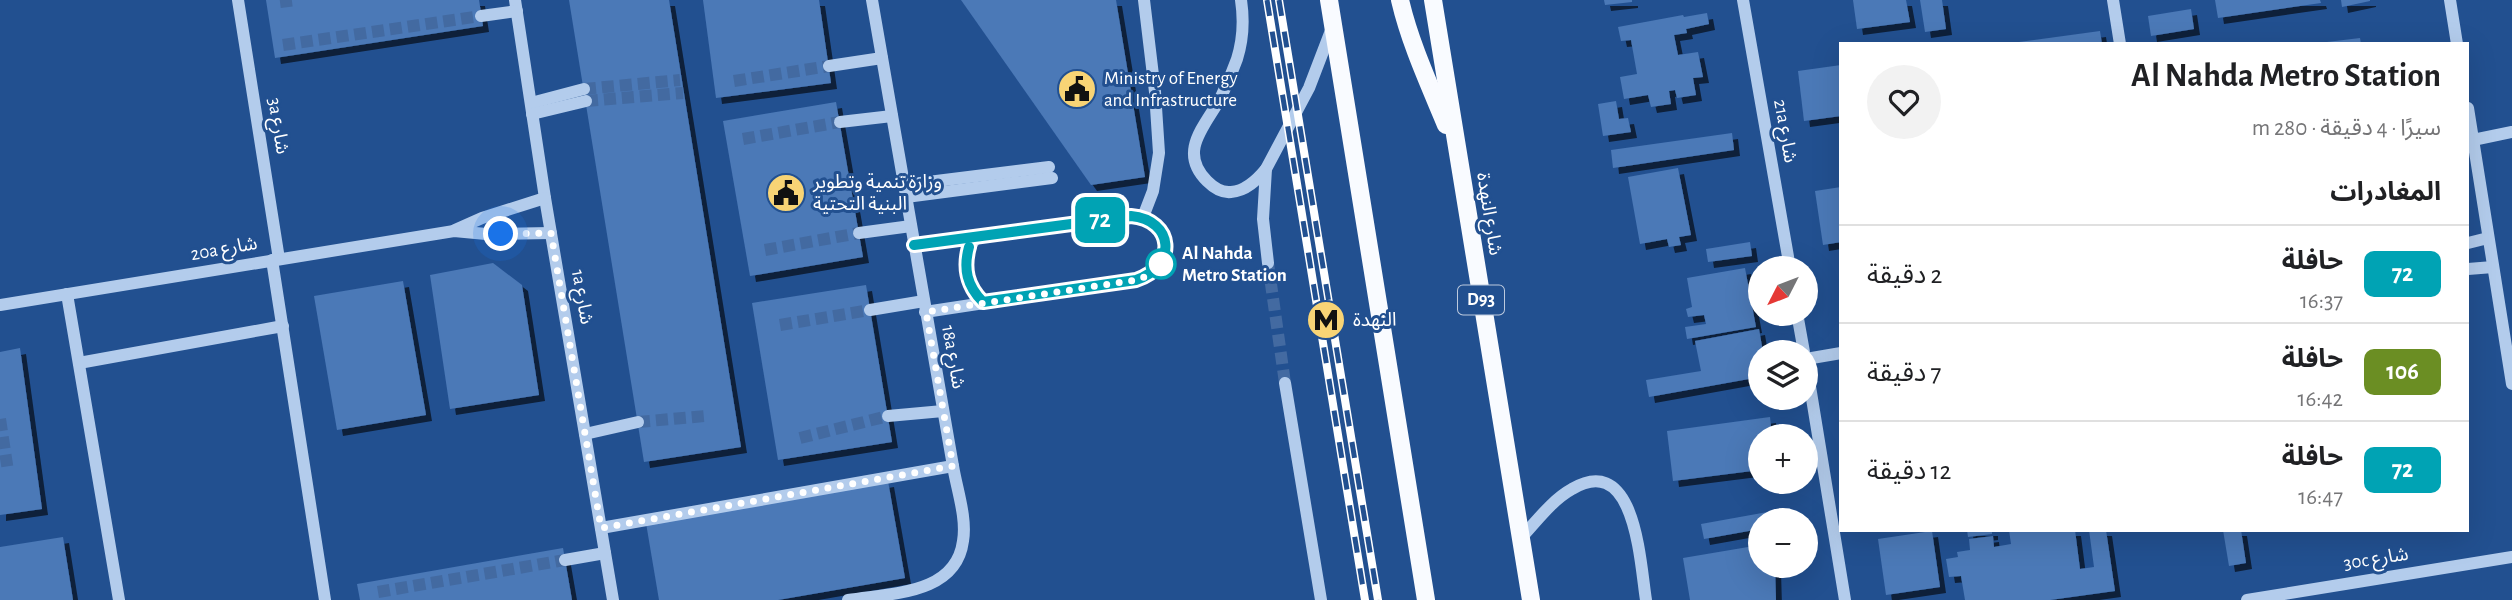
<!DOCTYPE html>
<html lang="ar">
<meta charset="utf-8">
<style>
body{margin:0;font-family:"Alegreya Sans","Noto Sans Arabic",sans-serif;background:#f2f2f2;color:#202124;direction:rtl;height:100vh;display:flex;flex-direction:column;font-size:26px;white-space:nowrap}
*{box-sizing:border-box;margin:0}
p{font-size:23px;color:#757577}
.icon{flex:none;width:38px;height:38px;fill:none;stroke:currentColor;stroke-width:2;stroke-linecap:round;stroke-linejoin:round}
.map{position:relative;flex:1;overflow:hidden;direction:ltr}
.drawer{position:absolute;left:1839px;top:42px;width:630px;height:490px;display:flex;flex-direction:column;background:#fff;border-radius:0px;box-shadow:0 7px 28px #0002;direction:rtl}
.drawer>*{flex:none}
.badge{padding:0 14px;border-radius:10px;font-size:24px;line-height:46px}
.needle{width:46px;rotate:228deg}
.controls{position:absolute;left:1748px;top:256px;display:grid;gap:14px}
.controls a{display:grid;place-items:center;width:70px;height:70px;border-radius:50%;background:#fff;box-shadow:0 7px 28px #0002;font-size:35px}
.you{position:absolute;width:35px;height:35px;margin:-18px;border:5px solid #fff;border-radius:50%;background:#1a73e8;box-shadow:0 0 0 10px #1a73e833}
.map>.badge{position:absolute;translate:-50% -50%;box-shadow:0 0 0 4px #fff}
h2{padding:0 28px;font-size:26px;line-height:63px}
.round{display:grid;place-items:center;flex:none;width:74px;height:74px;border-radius:37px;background:#f2f2f2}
.head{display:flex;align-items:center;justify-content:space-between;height:119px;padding:0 28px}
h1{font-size:33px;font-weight:700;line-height:52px}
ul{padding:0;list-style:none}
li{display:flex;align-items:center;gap:21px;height:98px;padding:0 28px;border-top:2px solid #e0e0e0}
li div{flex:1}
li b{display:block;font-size:26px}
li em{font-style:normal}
li .badge{min-width:77px;font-weight:700;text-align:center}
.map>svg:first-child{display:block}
</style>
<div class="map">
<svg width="2512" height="600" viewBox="0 0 2512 600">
<defs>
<filter id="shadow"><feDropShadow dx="6" dy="6" stdDeviation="0" flood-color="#0009"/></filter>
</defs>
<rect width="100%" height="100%" fill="#225090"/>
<g fill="#4b79b7" filter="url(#shadow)">
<path d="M266,0H479L483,26L275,58Z"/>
<path d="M569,0H669L741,447L644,462Z"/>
<path d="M703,0H819L831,83L716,98Z"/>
<path d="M961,0H1116L1145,177L1091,185Z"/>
<path d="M1604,0H1632V2L1605,5Z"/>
<path d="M1853,0H1906L1910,22L1857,29Z"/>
<path d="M1920,0H1942L1946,29L1925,32Z"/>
<path d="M2215,0H2320L2321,3L2218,18Z"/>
<path d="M2341,0H2370V1L2342,7Z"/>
<path d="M2191,9L2194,29L2151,36L2148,16Z"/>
<path d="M1707,13L1709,24L1686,29L1687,33L1674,35L1678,55L1698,52L1703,77L1693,78L1696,95L1677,98L1675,90L1669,91L1671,104L1651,107L1648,95L1624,99L1620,77L1637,74L1631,40L1621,41L1618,27L1683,15L1684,17Z"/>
<path d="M2100,31L2102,44H2019V42Z"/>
<path d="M2360,38L2361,44H2327V42Z"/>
<path d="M1841,65V116L1804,121L1798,71Z"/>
<path d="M1616,101L1619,119L1628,118L1631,132L1603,136L1598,104Z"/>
<path d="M836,102L863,257L750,276L723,121Z"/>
<path d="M1732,133L1734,150L1613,168L1611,150Z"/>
<path d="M1678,168L1691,235L1679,237L1681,245L1669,247L1667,239L1640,244L1628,177Z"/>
<path d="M1841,187V242L1823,245L1815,191Z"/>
<path d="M1750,242L1752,256L1708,262L1706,249Z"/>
<path d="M493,263L522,285L539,395L450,409L430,275Z"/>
<path d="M1745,268L1756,327L1687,339L1685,327L1706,324L1704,315L1688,317L1686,309L1692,307L1687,278Z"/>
<path d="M403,281L426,415L337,430L314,296Z"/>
<path d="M866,285L892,442L778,460L752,303Z"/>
<path d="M1759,329L1763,352H1760V377L1649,397L1646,380L1701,371L1695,341Z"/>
<path d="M20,348L42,509L0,515V352Z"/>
<path d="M1770,417L1772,436H1760V470L1673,481L1667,431Z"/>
<path d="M888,481L905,578L778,600H659L646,523Z"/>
<path d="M1790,508L1793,520H1760V529L1704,539L1701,524Z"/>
<path d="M1967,530H1992V534L1968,537Z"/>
<path d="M2009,530H2075L2080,569L2094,567L2089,530H2106L2115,591L2050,600H1965L1961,576L1949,577L1946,559L1958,557L1957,552L1970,550L1969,539L1993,536L1994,547L2011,544Z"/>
<path d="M2223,530H2241L2246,563L2229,566Z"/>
<path d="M1932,531L1940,587L1886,595L1878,539Z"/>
<path d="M63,537L73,600H0V547Z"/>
<path d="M1760,545V565H1775L1776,600H1690L1683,558Z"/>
<path d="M563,548L572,600H360L357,584Z"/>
</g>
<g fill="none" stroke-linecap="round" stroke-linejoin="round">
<g stroke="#436aa1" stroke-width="12" stroke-dasharray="12 6" stroke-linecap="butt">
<path d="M280,2L296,0"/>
<path d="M283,45L481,16"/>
<path d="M734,81L829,66"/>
<path d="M584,89L680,80"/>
<path d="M586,101L683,93"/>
<path d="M743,139L840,122"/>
<path d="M765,250L859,233"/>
<path d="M1268,263L1285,383"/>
<path d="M780,325L870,310"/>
<path d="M0,419L8,471"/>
<path d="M638,422L705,416"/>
<path d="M800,438L888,416"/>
<path d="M378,592L565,560"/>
</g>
<g stroke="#b3ccec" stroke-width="12">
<path d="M238,0L279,259"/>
<path d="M515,0L545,198L613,600"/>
<path d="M1241,0C1244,20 1243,40 1237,59C1232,73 1226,87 1220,99C1204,127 1178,152 1207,181C1213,187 1222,193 1231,192C1246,191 1257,180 1266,169"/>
<path d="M1743,0L1790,268"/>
<path d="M2113,0L2120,44"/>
<path d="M2450,0L2457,44"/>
<path d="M481,16L517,11"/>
<path d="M829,66L882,58"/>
<path d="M531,103L584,89"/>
<path d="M2468,108L2512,384"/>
<path d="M532,114L586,101"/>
<path d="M840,122L892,116"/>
<path d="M2473,140L2512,132"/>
<path d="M904,185L1049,167"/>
<path d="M906,197L1052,178"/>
<path d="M1143,217L1153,191L1159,153L1155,92L1144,0"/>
<path d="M455,230L482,218L545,198"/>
<path d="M859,233L911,226"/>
<path d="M976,237C961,260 964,283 983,302"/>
<path d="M2468,243L2488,238"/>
<path d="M914,245L1131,216C1174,220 1177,267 1136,280L925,312"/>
<path d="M272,260L325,600"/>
<path d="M1268,263L1263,219L1266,169L1309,88L1332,28"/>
<path d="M2468,269L2493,267"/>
<path d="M67,294L119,600"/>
<path d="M0,305L454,231L486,234L551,233"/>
<path d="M870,310L924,301"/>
<path d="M1797,313L1804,352"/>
<path d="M1806,359L1841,353"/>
<path d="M1806,362L1845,600"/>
<path d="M79,363L283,326"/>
<path d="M1285,383L1321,600"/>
<path d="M888,416L943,411"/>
<path d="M585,434L638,422"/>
<path d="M601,528L953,466"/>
<path d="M1521,538C1536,522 1552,500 1572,489C1636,451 1640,563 1646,600"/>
<path d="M565,560L605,553"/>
<path d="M848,600C890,593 956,595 963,541C967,518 957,490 953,466L872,0"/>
<path d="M2247,600L2512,557"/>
</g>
<g stroke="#f9fbff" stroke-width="18">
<path d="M1329,0L1426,600"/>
<path d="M1400,0C1410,43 1429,84 1446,125"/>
<path d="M1433,0L1531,600"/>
</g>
<defs>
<g id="rail">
<path d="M1267,0L1365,600"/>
<path d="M1279,0L1378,600"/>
</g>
</defs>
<use href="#rail" stroke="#fff" stroke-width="8"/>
<use href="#rail" stroke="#225090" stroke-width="5" stroke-dasharray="16" stroke-linecap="butt"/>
</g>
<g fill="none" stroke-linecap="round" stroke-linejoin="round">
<defs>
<path id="line" d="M914,245L1131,216C1174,220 1178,266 1136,280L983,302C967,286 963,269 969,247"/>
</defs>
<use href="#line" stroke="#fff" stroke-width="16"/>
<use href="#line" stroke="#00a3b4" stroke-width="10"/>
<path stroke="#fff" stroke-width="7" stroke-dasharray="0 12.6" d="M501,234L551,233L601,528L953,466L926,312L1136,280L1150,275L1161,264"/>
</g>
<defs>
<symbol id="civic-disc" viewBox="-11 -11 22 22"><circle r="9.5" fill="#f8d475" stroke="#225090"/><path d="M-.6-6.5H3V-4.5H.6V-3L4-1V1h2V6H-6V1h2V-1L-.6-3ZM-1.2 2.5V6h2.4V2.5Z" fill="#111"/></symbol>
<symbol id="metro-disc" viewBox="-11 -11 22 22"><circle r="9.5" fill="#f8d475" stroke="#225090"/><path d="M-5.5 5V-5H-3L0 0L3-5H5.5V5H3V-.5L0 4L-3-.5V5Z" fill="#111"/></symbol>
</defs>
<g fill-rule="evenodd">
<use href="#civic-disc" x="1055" y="67" width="44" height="44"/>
<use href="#civic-disc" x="764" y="171" width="44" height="44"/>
<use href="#metro-disc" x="1304" y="298" width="44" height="44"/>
</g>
<circle fill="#fff" stroke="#00a3b4" stroke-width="3.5" cx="1161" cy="264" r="14"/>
<g text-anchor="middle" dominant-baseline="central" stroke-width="6" stroke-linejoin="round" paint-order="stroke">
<rect fill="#225090" stroke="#bdcade" stroke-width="2" x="1458" y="285.5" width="46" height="29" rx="5"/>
<g font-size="18" font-weight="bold" fill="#fff">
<text x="1481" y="300">D93</text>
</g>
<g font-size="19" fill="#fff" stroke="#225090" text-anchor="start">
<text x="1104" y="78">Ministry of Energy<tspan x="1104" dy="22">and Infrastructure</tspan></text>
<text x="813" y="182">وزارة تنمية وتطوير<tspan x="813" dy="22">البنية التحتية</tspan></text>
<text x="1353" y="320">النهدة</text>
</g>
<g font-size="19" fill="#fff" stroke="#225090">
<text transform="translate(278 126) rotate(81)">3a شارع</text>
<text transform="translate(1785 131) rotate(80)">21a شارع</text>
<text transform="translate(1489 214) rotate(81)">شارع النهدة</text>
<text transform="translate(224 249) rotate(-10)">20a شارع</text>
<text transform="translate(582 297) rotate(80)">1a شارع</text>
<text transform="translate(953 357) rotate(80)">18a شارع</text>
<text transform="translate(2376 559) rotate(-9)">30c شارع</text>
</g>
<g font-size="19" font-weight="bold" fill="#fff" stroke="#225090" text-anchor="start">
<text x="1182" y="253">Al Nahda<tspan x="1182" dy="22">Metro Station</tspan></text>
</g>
</g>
</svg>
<div class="controls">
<a><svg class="needle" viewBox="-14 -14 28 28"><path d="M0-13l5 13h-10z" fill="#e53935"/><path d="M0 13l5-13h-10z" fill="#757577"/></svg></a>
<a><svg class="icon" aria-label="layers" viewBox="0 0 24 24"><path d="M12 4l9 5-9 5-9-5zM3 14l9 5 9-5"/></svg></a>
<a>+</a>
<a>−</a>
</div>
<div class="you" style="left:501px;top:234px"></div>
<b class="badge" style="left:1100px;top:220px;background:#00a3b4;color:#fff">72</b>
<section class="drawer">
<div class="head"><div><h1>Al Nahda Metro Station</h1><p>سيرًا · 4 دقيقة · 280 m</p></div><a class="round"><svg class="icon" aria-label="heart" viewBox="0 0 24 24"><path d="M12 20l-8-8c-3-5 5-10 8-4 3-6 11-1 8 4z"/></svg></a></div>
<h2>المغادرات</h2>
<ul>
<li><span class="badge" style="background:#00a3b4;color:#fff">72</span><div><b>حافلة</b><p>16:37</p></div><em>2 دقيقة</em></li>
<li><span class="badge" style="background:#6b8e23;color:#fff">106</span><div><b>حافلة</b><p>16:42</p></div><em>7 دقيقة</em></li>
<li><span class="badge" style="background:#00a3b4;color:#fff">72</span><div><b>حافلة</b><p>16:47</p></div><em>12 دقيقة</em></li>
</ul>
</section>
</div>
